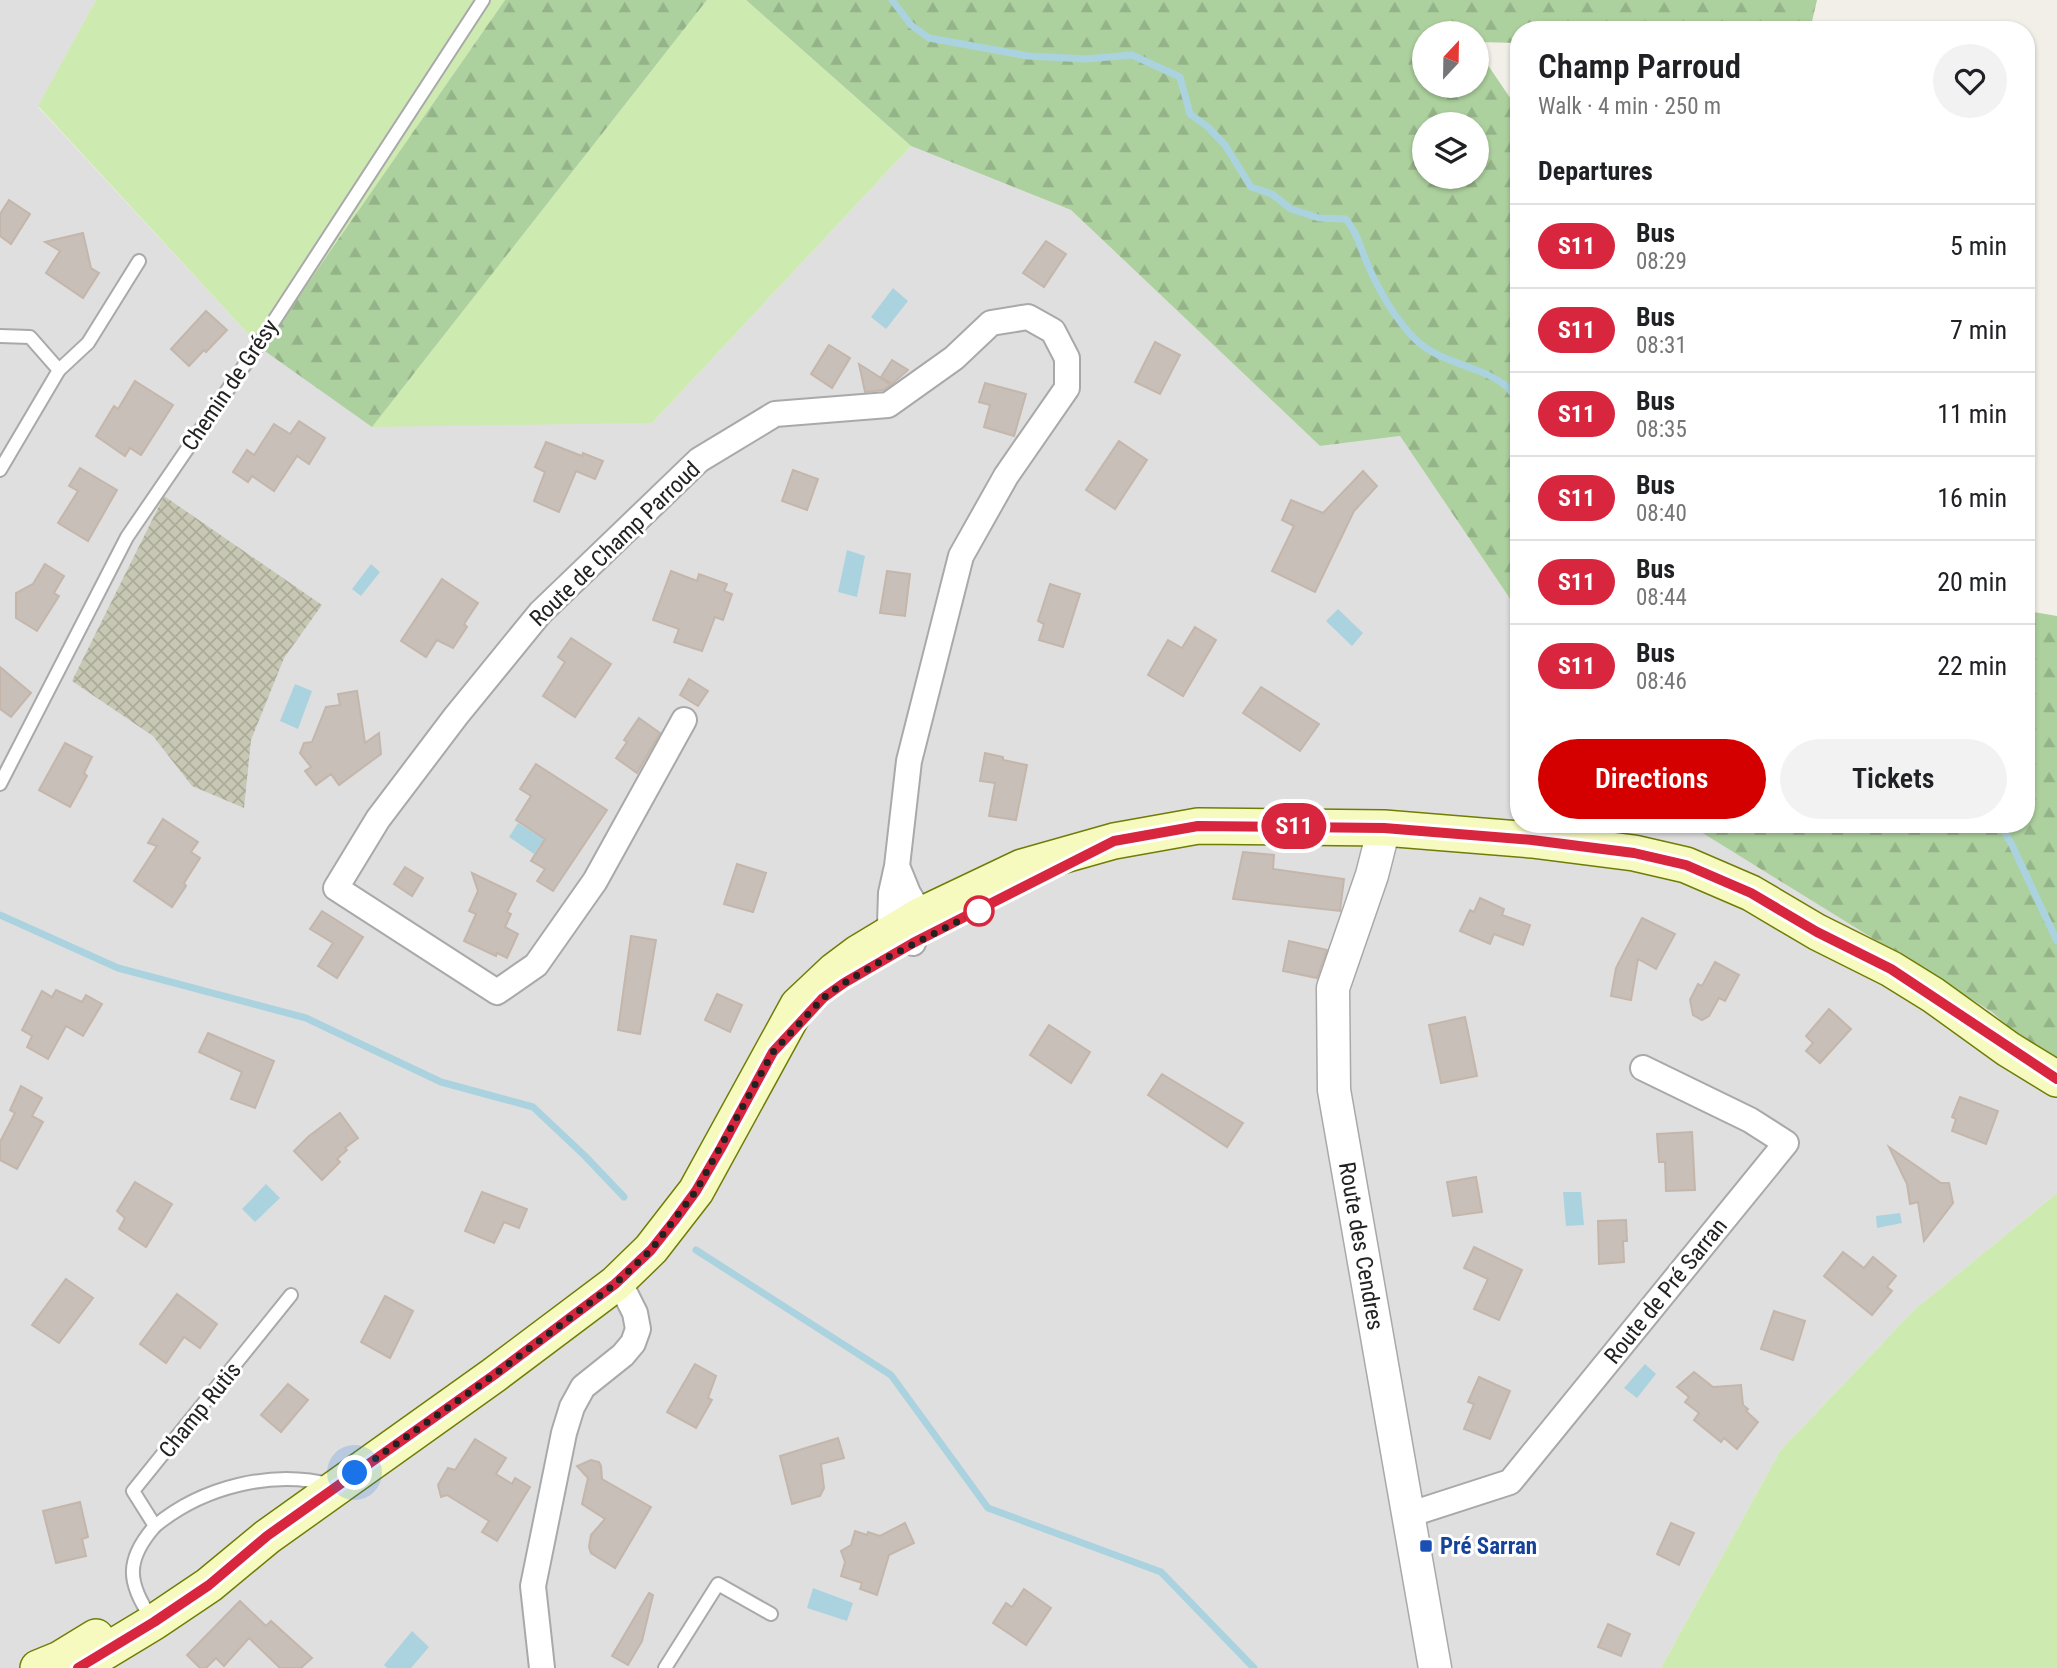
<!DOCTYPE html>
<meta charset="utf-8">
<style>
body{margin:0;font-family:"Roboto Condensed",sans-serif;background:#f2f2f2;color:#202124;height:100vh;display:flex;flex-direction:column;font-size:26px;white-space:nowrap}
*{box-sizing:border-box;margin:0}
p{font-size:23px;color:#757577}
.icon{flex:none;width:38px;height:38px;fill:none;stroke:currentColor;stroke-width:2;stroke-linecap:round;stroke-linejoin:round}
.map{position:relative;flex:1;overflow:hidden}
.side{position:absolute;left:1510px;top:21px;width:525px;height:812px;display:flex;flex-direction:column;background:#fff;border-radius:28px;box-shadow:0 2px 5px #0004}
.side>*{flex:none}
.badge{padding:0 14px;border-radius:23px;font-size:24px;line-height:46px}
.needle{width:46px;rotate:22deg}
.tools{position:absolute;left:1412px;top:21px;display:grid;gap:14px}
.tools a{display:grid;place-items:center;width:77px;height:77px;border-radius:50%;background:#fff;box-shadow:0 2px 5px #0004;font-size:35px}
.you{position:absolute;width:35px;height:35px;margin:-18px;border:5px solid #fff;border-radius:50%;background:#1a73e8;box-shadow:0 0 0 10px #1a73e833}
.map>.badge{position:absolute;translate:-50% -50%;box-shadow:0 0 0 4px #fff}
h2{padding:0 28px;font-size:26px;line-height:63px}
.round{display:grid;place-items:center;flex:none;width:74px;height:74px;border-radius:37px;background:#f2f2f2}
.headline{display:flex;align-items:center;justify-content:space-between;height:119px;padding:0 28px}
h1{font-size:33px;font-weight:600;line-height:52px}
.button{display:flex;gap:14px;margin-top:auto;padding:14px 28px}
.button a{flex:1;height:80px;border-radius:42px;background:#d40000;color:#fff;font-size:28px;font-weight:600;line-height:80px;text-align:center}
.button a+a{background:#f2f2f2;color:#202124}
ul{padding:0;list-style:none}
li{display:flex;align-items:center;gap:21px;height:84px;padding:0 28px;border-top:2px solid #e0e0e0}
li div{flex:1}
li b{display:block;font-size:26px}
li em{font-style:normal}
li .badge{min-width:77px;font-weight:700;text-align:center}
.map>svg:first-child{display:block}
</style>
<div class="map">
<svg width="2057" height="1668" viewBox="0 0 2057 1668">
<defs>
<pattern id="construction-cross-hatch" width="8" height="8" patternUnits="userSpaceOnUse" patternTransform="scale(1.75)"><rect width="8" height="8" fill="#c7c7b4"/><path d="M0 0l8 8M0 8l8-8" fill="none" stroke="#abab9a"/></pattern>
<pattern id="forest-firs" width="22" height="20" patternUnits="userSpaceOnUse" patternTransform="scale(1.75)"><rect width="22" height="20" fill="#add19e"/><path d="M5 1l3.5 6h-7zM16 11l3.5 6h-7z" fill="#95b388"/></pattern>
</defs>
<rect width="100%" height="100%" fill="#f2efe9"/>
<path fill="#e0dfdf" d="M0,0H96L38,107L262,349L652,423L911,146L1071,210L1320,446L1400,436L1519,612V824H1688L1992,1012L2057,1072V1193L1914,1310L1780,1451L1661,1668H0Z"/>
<path fill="url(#construction-cross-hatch)" d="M164,496L322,605L284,658L251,740L244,808L192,786L153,736L72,681Z"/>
<g fill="#cdebb0">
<path d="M96,0H505L262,349L38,106Z"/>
<path d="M707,0H746L911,146L652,423L372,427Z"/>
<path d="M2057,1193V1668H1661L1780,1451L1914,1310Z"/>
</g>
<g fill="url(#forest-firs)" fill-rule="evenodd">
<path d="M505,0H707L372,427L262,349Z"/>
<path d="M746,0H1817L1810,30H1519V43L1477,42V33H1424V86H1477V49L1519,111V612L1400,436L1320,446L1071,210L911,146ZM1477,124V177H1424V124Z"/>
<path d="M2027,611L2057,616V1072L1992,1012L1688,824H2026Z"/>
</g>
<g fill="#aad3df">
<path d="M893,288L908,301L886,329L871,317Z"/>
<path d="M847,550L865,556L857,597L838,592Z"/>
<path d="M371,564L380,572L361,596L352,589Z"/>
<path d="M1338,609L1363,633L1352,646L1326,621Z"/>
<path d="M295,684L312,691L298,729L280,721Z"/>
<path d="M518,823L544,839L534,854L509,837Z"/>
<path d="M266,1184L280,1198L255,1222L242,1209Z"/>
<path d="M1563,1192H1581L1584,1225L1566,1226Z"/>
<path d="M1900,1213L1902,1223L1877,1228L1876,1216Z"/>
<path d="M1645,1364L1656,1374L1637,1398L1624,1388Z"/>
<path d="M813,1588L853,1603L847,1621L807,1608Z"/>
<path d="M412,1631L429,1647L411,1668H387L384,1665Z"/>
</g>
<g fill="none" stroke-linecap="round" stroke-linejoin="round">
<g stroke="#aad3df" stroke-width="7">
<path d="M892,0L911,25L929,38L1028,56L1086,59L1132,55L1180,77L1190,114L1208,127L1225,145L1251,187L1272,194L1291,209L1319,218L1346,219C1359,237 1359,244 1367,263C1379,291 1394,318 1416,340C1441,364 1483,366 1507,387C1512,391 1516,399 1519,405"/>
<path d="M2000,824L2012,845L2057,941"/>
<path d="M0,915L118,968L306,1018L441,1082L533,1107L585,1156L624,1197"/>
<path d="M696,1250L891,1375L988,1508L1161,1572L1254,1668"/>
</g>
</g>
<g fill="#c7bfb8" stroke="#c4b6ab" stroke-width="2">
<path d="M9,200L30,214L11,244L0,236V214Z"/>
<path d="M83,233L91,268L99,273L83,298L46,273L60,251L45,242Z"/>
<path d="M1046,241L1066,254L1044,287L1023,273Z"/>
<path d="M206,311L227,330L206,352L204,350L189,366L171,349Z"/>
<path d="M1155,342L1180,355L1160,394L1135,382Z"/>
<path d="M829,345L850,358L832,388L811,374Z"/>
<path d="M892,360L908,370L892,384L881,377Z"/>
<path d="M859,364L878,376L891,385L883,390L865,392Z"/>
<path d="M135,381L173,405L141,455L130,448L125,456L96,436L114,406L118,409Z"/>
<path d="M985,383L1026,394L1014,436L984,427L990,405L979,402Z"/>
<path d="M299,421L325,438L309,464L297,456L274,491L252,476L248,482L233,472L247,450L254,455L274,424L290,434Z"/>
<path d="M1119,441L1147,460L1115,509L1086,490Z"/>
<path d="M546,442L582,456L583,453L603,461L595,479L576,471L559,512L534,501L545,472L535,467Z"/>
<path d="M80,468L117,490L88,541L58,523L78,491L69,486Z"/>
<path d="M793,470L818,479L807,510L782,501Z"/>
<path d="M1363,471L1377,486L1354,511L1315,592L1272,571L1294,526L1282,520L1291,500L1323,513Z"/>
<path d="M45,564L64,576L54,593L59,596L37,631L16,618V593L33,584Z"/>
<path d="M671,571L697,581L699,574L727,584L724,591L732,594L723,620L715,617L702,651L674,642L679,629L653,620Z"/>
<path d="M887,571L910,574L905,616L880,613Z"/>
<path d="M442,579L478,603L464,624L467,627L453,648L437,640L426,657L401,641Z"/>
<path d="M1050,584L1080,594L1063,647L1039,640L1044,624L1038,621Z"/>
<path d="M1195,627L1216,640L1183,696L1148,675L1168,640L1182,648Z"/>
<path d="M571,638L611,664L575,717L543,696L565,662L558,657Z"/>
<path d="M0,667L31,693L11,717L0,709Z"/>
<path d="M689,679L708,691L698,706L680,695Z"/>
<path d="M1261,687L1319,724L1300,751L1243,713Z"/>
<path d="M357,691L365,743L379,733L381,754L339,785L331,774L316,785L305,771L311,767L300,753L304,743L312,742L326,707L340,705L338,694Z"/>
<path d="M639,718L660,733L637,773L616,758L627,742L624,740Z"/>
<path d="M65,743L92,757L84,773L87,776L70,807L39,790Z"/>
<path d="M985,753L1003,757V760L1027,765L1016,820L989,816L995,783L980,781Z"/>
<path d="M536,764L607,810L553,891L537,881L545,869L531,861L545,839L516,820L531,796L520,789Z"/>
<path d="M163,819L198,842L191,852L200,858L184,883L186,886L172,907L134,881L157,846L148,843Z"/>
<path d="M1243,852L1274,855L1273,869L1344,879L1340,911L1233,899Z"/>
<path d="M737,864L766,873L753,912L724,904Z"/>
<path d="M405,867L423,878L412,896L394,884Z"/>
<path d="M472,873L516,894L507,912L511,914L505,927L518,934L507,958L497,953L496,956L464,941L476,914L469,911L478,891Z"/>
<path d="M1480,898L1504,909L1502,915L1530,925L1523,945L1494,934L1490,944L1460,931L1470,910L1474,912Z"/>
<path d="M322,911L363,937L337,978L318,966L333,943L310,929Z"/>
<path d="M1642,918L1675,934L1656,969L1638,959L1631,1000L1611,996L1616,968Z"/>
<path d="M631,936L656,940L640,1034L618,1030Z"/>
<path d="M1289,941L1327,950L1317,978L1283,971Z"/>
<path d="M1715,962L1739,975L1725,1001L1719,998L1709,1016L1702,1020L1693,1015L1690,1000L1698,984L1702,986Z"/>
<path d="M56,990L82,1002L86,995L102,1004L83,1036L66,1026L48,1059L27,1047L32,1036L22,1030L42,991L52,997Z"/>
<path d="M717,994L742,1005L730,1032L705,1020Z"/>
<path d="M1829,1009L1851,1029L1820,1063L1806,1051L1813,1043L1806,1036Z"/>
<path d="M1465,1017L1477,1076L1441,1083L1429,1025Z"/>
<path d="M1049,1025L1090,1052L1071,1083L1030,1055Z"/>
<path d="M208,1033L274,1061L255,1108L231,1099L242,1072L199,1052Z"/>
<path d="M1162,1074L1243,1123L1227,1147L1148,1095Z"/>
<path d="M21,1086L42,1098L32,1116L43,1122L17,1169L0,1160V1142L15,1113L10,1110Z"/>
<path d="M1960,1097L1998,1111L1986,1144L1952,1131L1956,1119L1952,1117Z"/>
<path d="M340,1113L358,1138L345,1148L347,1150L337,1159L340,1162L322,1180L294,1151L309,1136Z"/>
<path d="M1692,1132L1695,1190L1666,1191L1665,1162H1659L1657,1134Z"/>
<path d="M1889,1147L1941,1183H1949L1953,1203L1924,1241L1918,1202L1910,1204L1907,1184Z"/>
<path d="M1476,1177L1482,1212L1453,1216L1447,1182Z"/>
<path d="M135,1182L172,1204L146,1247L119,1229L125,1218L117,1211Z"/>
<path d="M482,1192L527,1209L519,1228L504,1222L494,1243L465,1231Z"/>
<path d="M1626,1220L1627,1241H1623L1624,1262L1599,1264L1598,1221Z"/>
<path d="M1474,1247L1522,1270L1499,1320L1474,1309L1488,1279L1464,1268Z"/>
<path d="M1843,1252L1864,1268L1873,1257L1896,1276L1887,1287L1892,1291L1872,1315L1824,1276Z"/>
<path d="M66,1279L93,1298L59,1343L32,1325Z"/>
<path d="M177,1294L217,1324L200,1348L184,1337L166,1363L140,1344Z"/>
<path d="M385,1296L413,1311L390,1358L361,1342Z"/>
<path d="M1774,1311L1805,1321L1793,1360L1761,1349Z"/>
<path d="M695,1364L716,1376L708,1398L712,1400L696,1428L667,1412Z"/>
<path d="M1694,1372L1713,1387L1741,1385L1743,1405L1748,1409L1746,1411L1758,1422L1737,1449L1724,1438L1721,1442L1694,1420L1699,1413L1685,1402L1689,1397L1677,1387Z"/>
<path d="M1479,1377L1510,1391L1490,1439L1464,1429L1474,1404L1468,1402Z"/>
<path d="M288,1384L308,1400L281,1432L261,1415Z"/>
<path d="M838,1438L844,1458L821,1464L824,1488L820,1496L792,1504L780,1456Z"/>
<path d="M475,1439L506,1458L496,1474L512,1484L515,1478L530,1487L497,1541L482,1532L489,1521L447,1495L441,1497L438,1485L448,1468L455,1470Z"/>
<path d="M591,1460L599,1462L601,1466L602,1479L651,1507L615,1568L591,1553L589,1547L591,1535L605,1519L582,1504L588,1478L577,1466Z"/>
<path d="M80,1502L88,1537L82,1539L86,1556L56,1563L43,1511Z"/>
<path d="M905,1523L914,1543L889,1555L877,1595L860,1589L862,1583L841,1576L845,1562L841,1551L851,1545L855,1531L867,1535L868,1532L880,1536Z"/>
<path d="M1671,1523L1694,1533L1679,1565L1657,1554Z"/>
<path d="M1024,1589L1051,1608L1026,1645L993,1623L1006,1603L1012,1607Z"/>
<path d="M649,1593L653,1595L642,1641L628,1665L612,1656Z"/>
<path d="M240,1601L266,1626L271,1621L312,1658L301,1668H280L249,1638L224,1666L216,1658L206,1668H200L187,1655Z"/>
<path d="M1608,1624L1630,1634L1621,1656L1598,1647Z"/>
</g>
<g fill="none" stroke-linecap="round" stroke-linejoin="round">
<defs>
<g id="service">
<path d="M0,336L30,337L59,370L0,470"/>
<path d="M59,370L88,343L139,261"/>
<path d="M0,784L127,537L257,347L483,0"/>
<path d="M155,1526C202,1487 272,1469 332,1485"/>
<path d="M152,1619C127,1583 125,1560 155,1526L133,1491L291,1295"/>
<path d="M665,1668L718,1584L771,1614"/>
</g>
<g id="minor">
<path d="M684,720L595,881L536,965L497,992L336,888L378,819L456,716L540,613L699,460L775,414L888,405L954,358L991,323L1028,317L1053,331L1067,358V388L1006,476L961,556L909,761L897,866L891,893L890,924L893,932L913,943L921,915L908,893L897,866"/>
<path d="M1408,1515L1510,1482L1786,1143L1750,1120L1643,1068"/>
<path d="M542,1668L533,1586L564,1433L572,1407L583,1387L623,1355L633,1343L638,1329L635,1313L625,1293L615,1284"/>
</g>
<path id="tertiary" d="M1384,828L1372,875L1333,988L1334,1090L1435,1668"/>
<g id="secondary">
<path d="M38,1668L60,1659L96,1637"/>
<path d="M78,1668L154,1622L209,1585L267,1537L494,1375L615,1284L651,1249L696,1191L798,1005L834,971L858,953L921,915L1022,867L1114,841L1198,826L1384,828L1532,840L1634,853L1686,865L1751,893L1817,932L1891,969L1933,995L2008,1049L2057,1079"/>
</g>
</defs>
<use href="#service" stroke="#a9a9a9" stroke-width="16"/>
<use href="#minor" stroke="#a9a9a9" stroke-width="28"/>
<use href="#tertiary" stroke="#a9a9a9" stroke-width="35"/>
<use href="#secondary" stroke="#707d05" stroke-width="38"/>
<use href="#service" stroke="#fff" stroke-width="12"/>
<use href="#minor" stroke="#fff" stroke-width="24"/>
<use href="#tertiary" stroke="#fff" stroke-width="32"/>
<use href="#secondary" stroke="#f7fabf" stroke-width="35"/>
</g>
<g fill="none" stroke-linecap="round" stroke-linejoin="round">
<defs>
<path id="line" d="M78,1668L154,1622L209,1585L267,1536L494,1375L615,1284L651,1250L674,1221L696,1191L721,1148L773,1052L823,998L844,983L913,943L1114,841L1198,826L1384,828L1532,840L1634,853L1686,865L1751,893L1817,932L1891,969L2057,1079"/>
</defs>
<use href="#line" stroke="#fff" stroke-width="16"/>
<use href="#line" stroke="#d7263d" stroke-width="10"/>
<path stroke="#222" stroke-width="7" stroke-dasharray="0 12.6" d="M355,1473L494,1375L615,1284L651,1250L696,1191L773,1052L823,998L844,983L890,956L982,909L979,911"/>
</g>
<circle fill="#fff" stroke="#d7263d" stroke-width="3.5" cx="979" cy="911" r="14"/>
<rect fill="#1a4fb4" stroke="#fff" stroke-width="2.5" x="1419" y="1539" width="14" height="14" rx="3.5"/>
<g text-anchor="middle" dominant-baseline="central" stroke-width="6" stroke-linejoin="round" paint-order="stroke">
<g font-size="23" fill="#222" stroke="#fff">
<text transform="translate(230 385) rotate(-56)">Chemin de Grésy</text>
<text transform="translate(615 544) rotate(-44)">Route de Champ Parroud</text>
<text transform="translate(1361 1246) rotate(80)">Route des Cendres</text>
<text transform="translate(1666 1291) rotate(-51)">Route de Pré Sarran</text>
<text transform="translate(200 1410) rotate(-51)">Champ Rutis</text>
</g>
<g font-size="23" font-weight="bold" fill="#164399" stroke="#fff" text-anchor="start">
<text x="1440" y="1546">Pré Sarran</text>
</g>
</g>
</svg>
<div class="tools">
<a><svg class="needle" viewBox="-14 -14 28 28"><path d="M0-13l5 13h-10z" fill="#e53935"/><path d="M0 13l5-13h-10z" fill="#757577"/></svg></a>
<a><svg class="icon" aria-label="layers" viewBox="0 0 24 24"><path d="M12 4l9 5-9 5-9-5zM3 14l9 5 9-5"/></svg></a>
</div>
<div class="you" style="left:355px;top:1473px"></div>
<b class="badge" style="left:1294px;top:826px;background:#d7263d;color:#fff">S11</b>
<section class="side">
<div class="headline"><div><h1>Champ Parroud</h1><p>Walk · 4 min · 250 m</p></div><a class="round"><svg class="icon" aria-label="heart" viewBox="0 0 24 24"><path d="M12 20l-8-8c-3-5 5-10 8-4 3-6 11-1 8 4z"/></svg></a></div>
<h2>Departures</h2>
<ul>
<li><span class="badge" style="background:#d7263d;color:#fff">S11</span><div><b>Bus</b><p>08:29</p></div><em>5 min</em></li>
<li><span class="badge" style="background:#d7263d;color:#fff">S11</span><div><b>Bus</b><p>08:31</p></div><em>7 min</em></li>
<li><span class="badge" style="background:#d7263d;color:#fff">S11</span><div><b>Bus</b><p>08:35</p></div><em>11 min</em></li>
<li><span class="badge" style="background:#d7263d;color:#fff">S11</span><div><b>Bus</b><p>08:40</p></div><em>16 min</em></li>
<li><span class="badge" style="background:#d7263d;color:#fff">S11</span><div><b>Bus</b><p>08:44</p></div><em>20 min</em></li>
<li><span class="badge" style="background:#d7263d;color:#fff">S11</span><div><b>Bus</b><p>08:46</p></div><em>22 min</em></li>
</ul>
<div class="button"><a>Directions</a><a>Tickets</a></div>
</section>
</div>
